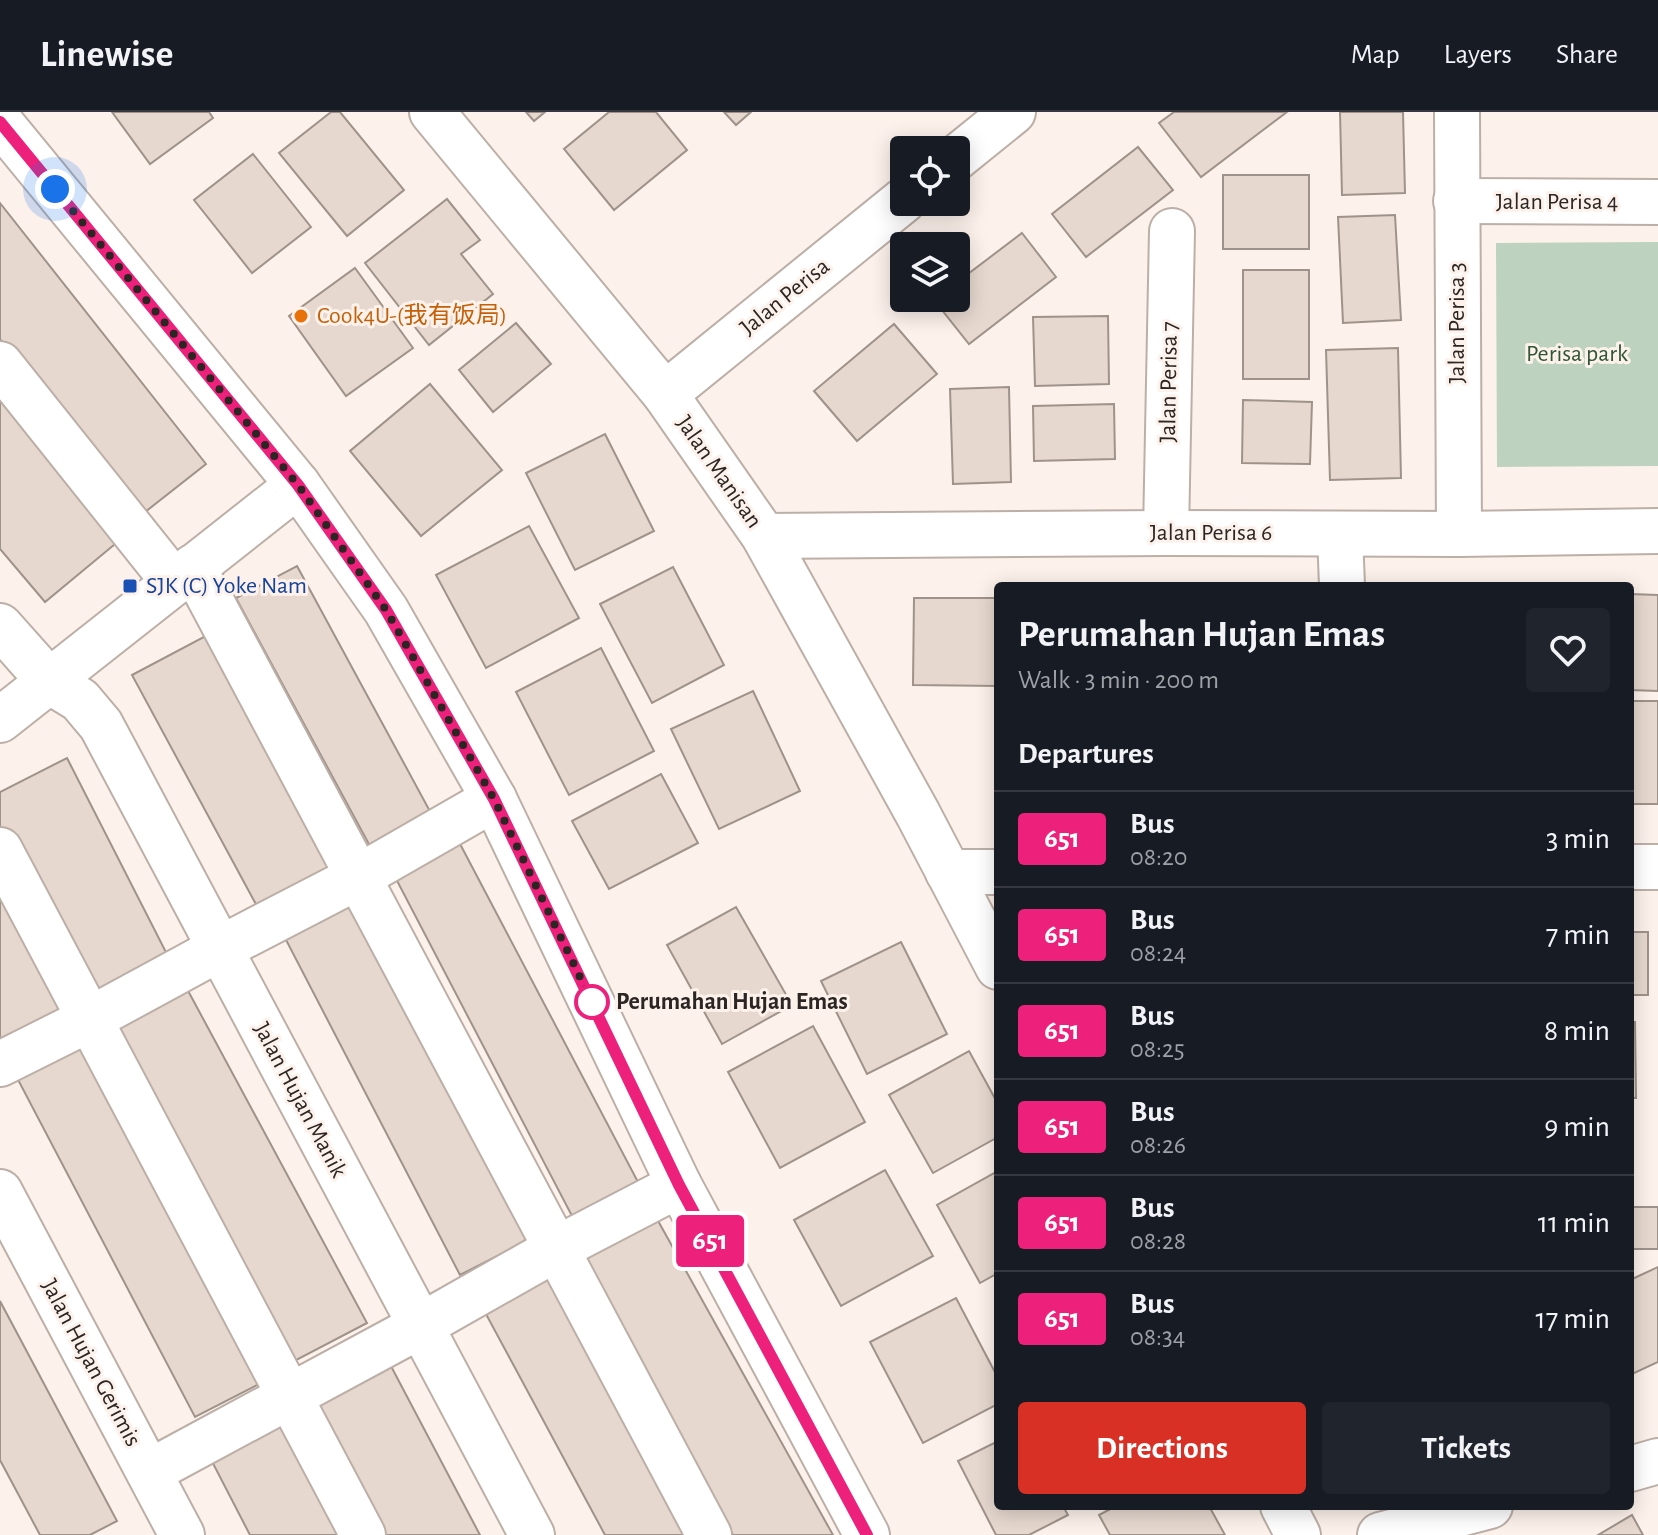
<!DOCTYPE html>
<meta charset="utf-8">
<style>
body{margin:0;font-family:"Alegreya Sans","Noto Sans SC",sans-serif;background:#20242c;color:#f1f3f6;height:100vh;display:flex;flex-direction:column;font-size:30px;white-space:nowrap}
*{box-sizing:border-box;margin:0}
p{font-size:26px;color:#9ea1a6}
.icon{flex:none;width:44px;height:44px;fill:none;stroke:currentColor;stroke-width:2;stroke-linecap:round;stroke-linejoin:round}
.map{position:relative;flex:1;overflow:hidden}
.sheet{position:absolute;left:994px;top:470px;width:640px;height:928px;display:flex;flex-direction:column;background:#171b24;border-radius:8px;box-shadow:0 4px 20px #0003}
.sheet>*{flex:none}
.badge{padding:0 16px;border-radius:6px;font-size:28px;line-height:52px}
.fabs{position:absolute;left:890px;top:24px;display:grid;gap:16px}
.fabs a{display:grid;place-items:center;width:80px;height:80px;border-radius:8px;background:#171b24;box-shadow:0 4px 20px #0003;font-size:40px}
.you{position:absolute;width:40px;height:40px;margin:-20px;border:6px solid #fff;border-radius:50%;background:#1a73e8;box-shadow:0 0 0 12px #1a73e833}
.map>.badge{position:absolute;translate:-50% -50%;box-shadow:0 0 0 4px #fff}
h2{padding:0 24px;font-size:30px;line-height:72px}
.round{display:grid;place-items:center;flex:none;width:84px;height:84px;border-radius:8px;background:#20242c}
.overview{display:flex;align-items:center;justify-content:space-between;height:136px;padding:0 24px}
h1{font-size:38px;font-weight:700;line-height:60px}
.primary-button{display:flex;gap:16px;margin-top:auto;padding:16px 24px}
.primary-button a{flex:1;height:92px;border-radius:8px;background:#d93025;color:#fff;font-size:32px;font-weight:700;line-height:92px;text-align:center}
.primary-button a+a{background:#20242c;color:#f1f3f6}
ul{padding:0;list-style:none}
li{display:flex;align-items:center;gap:24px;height:96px;padding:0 24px;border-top:2px solid #363941}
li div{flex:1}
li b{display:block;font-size:30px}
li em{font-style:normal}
li .badge{min-width:88px;font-weight:700;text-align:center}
header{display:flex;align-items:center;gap:48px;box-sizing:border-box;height:112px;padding:0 40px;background:#171b24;border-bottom:2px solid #363941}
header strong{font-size:38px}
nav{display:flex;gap:44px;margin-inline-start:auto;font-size:28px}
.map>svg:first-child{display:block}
</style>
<header>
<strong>Linewise</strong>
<nav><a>Map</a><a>Layers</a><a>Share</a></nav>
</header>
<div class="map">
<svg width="1658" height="1423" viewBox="0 0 1658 1423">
<rect width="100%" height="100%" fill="#fdf2eb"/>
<path fill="#bdd3bf" d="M1658,130V354L1497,355L1496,131Z"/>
<g fill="#e6d8cf" stroke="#9f928a" stroke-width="2">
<path d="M112,0H209L213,6L150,52Z"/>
<path d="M331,0H340L404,78L347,124L279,41Z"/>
<path d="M526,0H545L534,9Z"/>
<path d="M609,0H656L687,38L614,98L564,37Z"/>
<path d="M724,0H751L736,13Z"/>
<path d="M1174,0H1287L1201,65L1159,11Z"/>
<path d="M1340,0H1403L1405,81L1342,83Z"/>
<path d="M1138,35L1173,78L1086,145L1052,102Z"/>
<path d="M253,42L311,115L252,161L194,88Z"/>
<rect x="1223" y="63" width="86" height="74"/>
<path d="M447,87L480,128L461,142L493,182L429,233L365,151Z"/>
<path d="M0,91L206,352L140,404L0,227Z"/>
<path d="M1395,103L1401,208L1343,211L1338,105Z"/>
<path d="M1022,121L1056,165L969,232L934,188L937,186H956V171Z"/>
<path d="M355,156L413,236L346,284L289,204Z"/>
<rect x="1243" y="158" width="66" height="109"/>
<path d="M1108,204L1109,272L1035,274L1033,205Z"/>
<path d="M516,211L551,252L493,300L459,258Z"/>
<path d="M894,212L937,262L857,329L814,279Z"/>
<path d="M1398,236L1401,366L1330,368L1326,238Z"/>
<path d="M430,272L502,358L421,424L350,339Z"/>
<path d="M0,275L126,423L45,490L0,437Z"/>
<path d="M1009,275L1011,370L953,372L950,277Z"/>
<path d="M1243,288L1312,290L1310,352L1242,351Z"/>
<path d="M1114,292L1115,347L1034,349L1033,294Z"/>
<path d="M605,322L654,419L575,458L526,361Z"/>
<path d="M529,414L579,506L486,556L436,463Z"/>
<path d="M297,454L432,703L371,736L236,486Z"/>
<path d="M673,455L724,553L652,591L600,492Z"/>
<path d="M1630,482L1658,483V579L1630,578Z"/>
<path d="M914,486H998V574L913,573Z"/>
<path d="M215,519L341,751L258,796L132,563Z"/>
<path d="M601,536L654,639L569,683L516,580Z"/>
<path d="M753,579L800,679L719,717L671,617Z"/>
<rect x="1630" y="589" width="28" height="103"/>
<path d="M67,646L172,852L89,893L0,717V680Z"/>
<path d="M661,662L698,731L609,777L572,709Z"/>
<path d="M459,730L638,1070L572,1104L394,763Z"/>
<path d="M0,775L64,900L0,932Z"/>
<path d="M362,786L538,1123L460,1163L285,826Z"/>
<path d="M736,795L792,893L722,932L667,833Z"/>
<rect x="1630" y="820" width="18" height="63"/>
<path d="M901,830L947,922L867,962L821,869Z"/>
<path d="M186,875L367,1211L283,1255L103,920Z"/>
<path d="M1630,910H1635L1636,986H1630Z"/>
<path d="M813,914L865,1010L780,1056L728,960Z"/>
<path d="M81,929L261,1271L195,1305L15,962Z"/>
<path d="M969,939L998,992V1025L933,1061L889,983Z"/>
<path d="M885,1058L933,1144L841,1194L794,1108Z"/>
<path d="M998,1059V1161L980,1171L937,1093Z"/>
<rect x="1630" y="1095" width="28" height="42"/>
<path d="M652,1098L833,1423H733L575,1140Z"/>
<path d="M552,1152L697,1423H605L480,1191Z"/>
<path d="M1658,1155V1250L1630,1263V1168Z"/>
<path d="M956,1186L998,1266V1292L923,1331L870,1230Z"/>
<path d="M0,1189L117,1409L90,1423H40L0,1348Z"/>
<path d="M383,1239L480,1423H375L301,1282Z"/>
<path d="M281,1295L346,1423H250L204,1334Z"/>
<path d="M998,1329V1394H1063L1068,1403L1029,1423H996L958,1349Z"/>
<path d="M1116,1394H1209L1225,1423H1110L1099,1403Z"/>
<path d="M1632,1403L1643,1423H1598Z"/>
</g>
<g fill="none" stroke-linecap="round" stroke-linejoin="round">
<defs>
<g id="minor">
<path d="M432,0L665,282L764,424L918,702L998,855"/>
<path d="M1457,0L1459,422"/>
<path d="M0,10L298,373L386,498L494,687L679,1073L867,1423"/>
<path d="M956,46L1013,0"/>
<path d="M1456,89L1658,90"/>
<path d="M0,252L174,470"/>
<path d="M665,282L904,88"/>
<path d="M1166,421L1172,119"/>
<path d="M1340,422L1342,474"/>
<path d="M764,424L1166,421L1459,422L1658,419"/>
<path d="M193,455L709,1423"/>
<path d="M0,514L49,569L80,588L101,613L532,1423"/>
<path d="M0,608L298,373"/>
<path d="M0,738L363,1423"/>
<path d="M1630,755H1658"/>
<path d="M948,760H998"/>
<path d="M0,952L90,907L219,837L358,765L494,687"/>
<path d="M0,1080L182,1423"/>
<path d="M1630,1357L1658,1349"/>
<path d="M149,1360L420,1214L556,1137L679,1073"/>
<path d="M1283,1394L1298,1423"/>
<path d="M1380,1423L1490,1394"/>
</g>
</defs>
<use href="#minor" stroke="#bcafa7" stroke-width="48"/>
<use href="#minor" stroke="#fff" stroke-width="44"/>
</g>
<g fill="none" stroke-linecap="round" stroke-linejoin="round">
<defs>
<path id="line" d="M0,10L298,373L386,498L494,687L679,1073L867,1423"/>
</defs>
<use href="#line" stroke="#fff" stroke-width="18"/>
<use href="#line" stroke="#ed207b" stroke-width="12"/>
<path stroke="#2b2623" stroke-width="8" stroke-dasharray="0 14.4" d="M55,77L298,373L386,498L494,687L592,890"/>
</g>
<circle fill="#e8710a" stroke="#fdf2eb" stroke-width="3" cx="301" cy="204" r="8"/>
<rect fill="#1a4fb4" stroke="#fdf2eb" stroke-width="3" x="122" y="466" width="16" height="16" rx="4"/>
<circle fill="#fff" stroke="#ed207b" stroke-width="4" cx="592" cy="890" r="16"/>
<g text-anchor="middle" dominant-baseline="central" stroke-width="6" stroke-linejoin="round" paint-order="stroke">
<g font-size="24" fill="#2b2623" stroke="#fdf2eb">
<text x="1557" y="90">Jalan Perisa 4</text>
<text transform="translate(785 185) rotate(-39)">Jalan Perisa</text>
<text transform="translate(1457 211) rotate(-90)">Jalan Perisa 3</text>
<text transform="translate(1169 270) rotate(-89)">Jalan Perisa 7</text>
<text transform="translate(719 360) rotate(55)">Jalan Manisan</text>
<text x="1211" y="421">Jalan Perisa 6</text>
<text transform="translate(300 988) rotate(62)">Jalan Hujan Manik</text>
<text transform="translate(91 1251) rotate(62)">Jalan Hujan Gerimis</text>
</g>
<g font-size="24" fill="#c56008" stroke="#fdf2eb" text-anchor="start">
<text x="317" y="204">Cook4U-(我有饭局)</text>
</g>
<g font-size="24" fill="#2f5634" stroke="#fdf2eb">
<text x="1577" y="242">Perisa park</text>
</g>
<g font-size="24" fill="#164399" stroke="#fdf2eb" text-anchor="start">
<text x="146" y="474">SJK (C) Yoke Nam</text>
</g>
<g font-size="24" font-weight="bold" fill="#2b2623" stroke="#fdf2eb" text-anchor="start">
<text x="616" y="890">Perumahan Hujan Emas</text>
</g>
</g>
</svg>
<div class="fabs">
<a><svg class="icon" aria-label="locate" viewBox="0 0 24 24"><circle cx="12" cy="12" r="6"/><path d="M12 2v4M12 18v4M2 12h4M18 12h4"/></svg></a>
<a><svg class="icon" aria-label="layers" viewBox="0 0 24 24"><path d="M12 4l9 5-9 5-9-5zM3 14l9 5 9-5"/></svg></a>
</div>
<div class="you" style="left:55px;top:77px"></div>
<b class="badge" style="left:710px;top:1129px;background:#ed207b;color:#fff">651</b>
<section class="sheet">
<div class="overview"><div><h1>Perumahan Hujan Emas</h1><p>Walk · 3 min · 200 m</p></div><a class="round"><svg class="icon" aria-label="heart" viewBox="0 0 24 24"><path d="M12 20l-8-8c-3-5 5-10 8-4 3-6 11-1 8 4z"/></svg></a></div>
<h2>Departures</h2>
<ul>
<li><span class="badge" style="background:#ed207b;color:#fff">651</span><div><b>Bus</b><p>08:20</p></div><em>3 min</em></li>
<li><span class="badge" style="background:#ed207b;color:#fff">651</span><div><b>Bus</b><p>08:24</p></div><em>7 min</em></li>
<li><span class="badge" style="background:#ed207b;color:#fff">651</span><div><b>Bus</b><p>08:25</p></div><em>8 min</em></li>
<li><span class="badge" style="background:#ed207b;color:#fff">651</span><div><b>Bus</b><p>08:26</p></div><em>9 min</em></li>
<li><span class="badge" style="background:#ed207b;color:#fff">651</span><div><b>Bus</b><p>08:28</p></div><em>11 min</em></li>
<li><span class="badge" style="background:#ed207b;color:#fff">651</span><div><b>Bus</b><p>08:34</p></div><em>17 min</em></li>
</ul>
<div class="primary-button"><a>Directions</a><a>Tickets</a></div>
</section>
</div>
